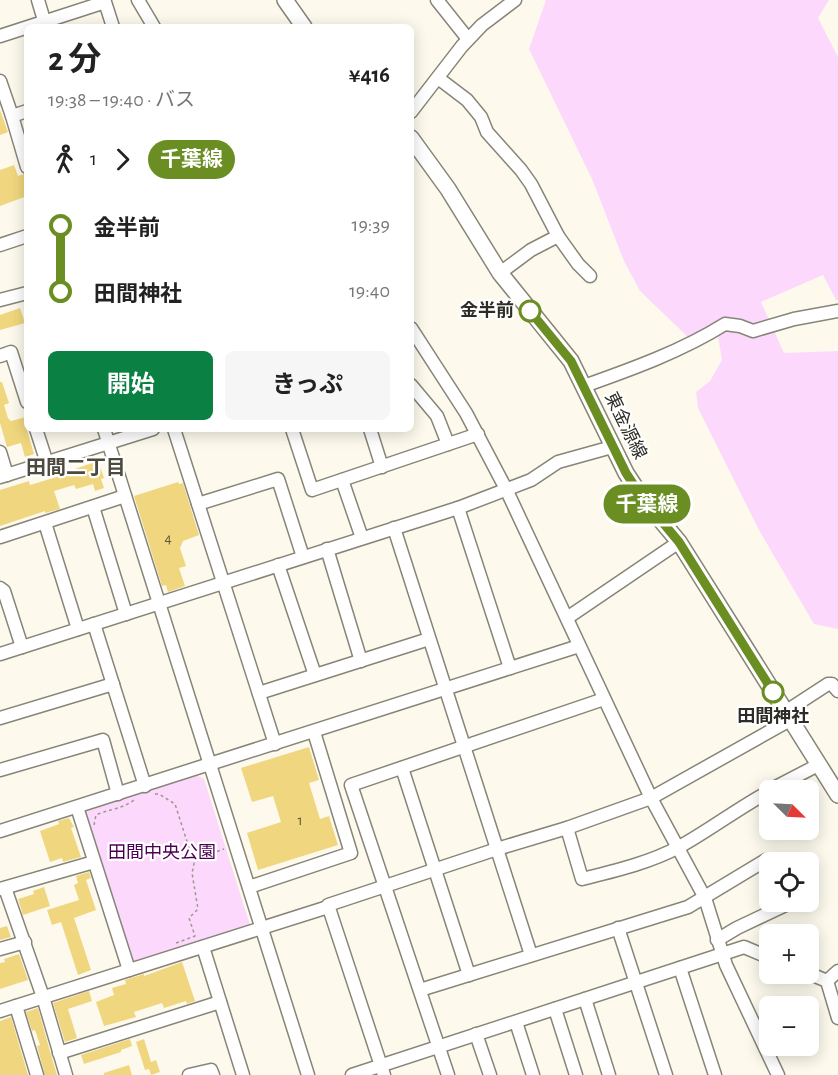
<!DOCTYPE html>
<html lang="ja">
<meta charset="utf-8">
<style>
body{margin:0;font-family:"Alegreya Sans","Noto Sans JP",sans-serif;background:#f6f6f6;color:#222;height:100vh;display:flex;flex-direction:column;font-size:22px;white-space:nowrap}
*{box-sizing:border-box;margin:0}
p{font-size:20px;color:#767676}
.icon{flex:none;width:33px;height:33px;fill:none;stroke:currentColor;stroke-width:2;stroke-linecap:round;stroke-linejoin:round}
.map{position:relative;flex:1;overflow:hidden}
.sheet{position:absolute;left:24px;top:24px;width:390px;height:408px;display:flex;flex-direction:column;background:#fff;border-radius:9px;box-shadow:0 3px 15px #0003}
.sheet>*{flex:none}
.badge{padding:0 12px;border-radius:20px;font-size:21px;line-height:39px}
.needle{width:39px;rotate:114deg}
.controls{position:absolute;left:759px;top:780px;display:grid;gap:12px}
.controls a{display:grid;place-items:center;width:60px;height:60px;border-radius:9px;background:#fff;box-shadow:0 3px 15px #0003;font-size:30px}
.map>.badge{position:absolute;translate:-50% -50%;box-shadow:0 0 0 3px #fff}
.legs{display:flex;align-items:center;gap:9px;height:66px;padding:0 24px;font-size:20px}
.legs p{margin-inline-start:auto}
.summary{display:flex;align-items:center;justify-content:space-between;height:102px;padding:0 24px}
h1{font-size:33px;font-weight:700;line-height:45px}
.primary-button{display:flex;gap:12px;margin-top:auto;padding:12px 24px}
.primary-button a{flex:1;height:69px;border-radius:9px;background:#0b8043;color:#fff;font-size:24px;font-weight:700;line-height:69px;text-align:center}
.primary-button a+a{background:#f6f6f6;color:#222}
ul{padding:0 24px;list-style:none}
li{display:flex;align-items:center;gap:21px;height:66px;font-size:22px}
li i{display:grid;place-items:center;width:9px;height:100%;margin:0 8px;background:currentColor}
li i::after{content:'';width:15px;height:15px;margin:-8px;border:4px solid;border-radius:50%;background:#fff}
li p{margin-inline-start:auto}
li:first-child i{background:linear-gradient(#0000 50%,currentColor 0)}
li:last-child i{background:linear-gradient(currentColor 50%,#0000 0)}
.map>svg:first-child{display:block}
</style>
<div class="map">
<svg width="838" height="1075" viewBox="0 0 838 1075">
<rect width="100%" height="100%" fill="#fdfaed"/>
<g fill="#fbd8fc">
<path d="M546,0H829L818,18L838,57V300H836L823,275L761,302L784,353L838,351V629L814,624L759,530L698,408L696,392L710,381L722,360L718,336L689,338L640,291L624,261L592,179L529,49Z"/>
<path d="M196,775L204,779L250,925L247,928L136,965L131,962L84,816L88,809Z"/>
</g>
<g fill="#f0d67e">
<path d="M0,110L8,132L0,135Z"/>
<path d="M14,165L18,176L24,174L27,184V196L0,206V170Z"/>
<path d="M20,308L25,323L0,330V315Z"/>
<path d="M0,382H2L9,403L4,405L8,418L11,421L26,417L27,430L34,454L25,457L21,443L7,447L0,423Z"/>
<path d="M98,461L104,478L101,479L104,488L95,491L93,484L76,489L74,485L54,491L60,509L45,513V511L0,526V490L29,481L30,485L70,473L69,471Z"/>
<path d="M178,482L179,484L183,483L199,535L183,541L180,548L186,566L179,568L185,586L168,592L166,585L162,586L134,496Z"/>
<path d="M309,747L319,780L309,783L320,819L329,816L338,845L258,870L247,833L281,822L273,796L252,802L241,768Z"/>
<path d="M69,818L74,827L71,828L81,857L63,862L62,858L50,862L40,831L59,824L58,821Z"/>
<path d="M89,872L91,878L86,880L96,910L74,918L91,970L78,975L61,922L52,925L47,910L79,900L74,885L78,883L76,876Z"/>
<path d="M44,887L50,906L23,915L18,899L34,894L33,891Z"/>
<path d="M7,926L11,937L0,940V928Z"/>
<path d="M19,954L28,980L0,989V963L5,962L4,959Z"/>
<path d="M182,962L195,1001L187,1004L186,1001L164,1008L162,1003L134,1012L136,1017L104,1026L96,1002L114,995L112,988L126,984L125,980L144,974V976Z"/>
<path d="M89,991L92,1001L68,1009L77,1038L65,1042L53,1003Z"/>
<path d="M38,1008L51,1055L57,1075H45L37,1046L40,1045L35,1030L32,1031L26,1012Z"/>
<path d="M11,1017L28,1075H0V1021Z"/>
<path d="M130,1039L132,1046L121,1050V1052L84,1064L81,1055Z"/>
<path d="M144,1039L151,1062L156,1060L160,1072L151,1075L149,1069L145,1070L136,1042Z"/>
<path d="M129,1065L132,1075H104V1073Z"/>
</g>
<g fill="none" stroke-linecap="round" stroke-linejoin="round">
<defs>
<g id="minor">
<path d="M38,0L46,27"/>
<path d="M138,0L154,27"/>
<path d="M437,0L468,39"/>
<path d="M0,36L105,2L113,27"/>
<path d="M438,78L467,100L481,117L487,132L521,170L531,184L558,236L578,264L590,276"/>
<path d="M0,81L12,116L27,111"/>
<path d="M411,112L462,46L482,25L515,0"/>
<path d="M12,116L27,167"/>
<path d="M0,245L27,236"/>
<path d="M500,273L531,250L558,236"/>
<path d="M0,300L27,293"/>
<path d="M411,328L466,413L506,489L651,798L705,898L726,965L778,1075"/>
<path d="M0,356L11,352L27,402"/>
<path d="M411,385L437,416L448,444"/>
<path d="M584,386C632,369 682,351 725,324L740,326L753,331L794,319L838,311"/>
<path d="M36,429L47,463"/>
<path d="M104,429L308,1075"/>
<path d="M174,429L275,744"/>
<path d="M292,429L312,490L478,434"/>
<path d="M370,429L382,467"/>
<path d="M0,452L7,475"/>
<path d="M0,477L153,429"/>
<path d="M342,480L362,538"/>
<path d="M198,504L278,479L303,557"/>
<path d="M93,507L126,614"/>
<path d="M458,508L510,668"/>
<path d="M45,523L78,629"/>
<path d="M394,528L531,955"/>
<path d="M0,537L125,496"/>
<path d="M327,549L361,661"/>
<path d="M278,565L315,675"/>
<path d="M0,588L4,591L22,647"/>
<path d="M567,618L679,542"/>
<path d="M94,624L145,786"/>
<path d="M0,654L458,508L531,480L558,462L612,447"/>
<path d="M259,693L429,639"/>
<path d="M785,712L828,684H832L838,691"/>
<path d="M0,718L113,684"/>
<path d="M402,768L469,975"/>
<path d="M0,770L103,740L118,794"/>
<path d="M770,790L818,765"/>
<path d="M77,807L129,970"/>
<path d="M567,828L582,879C614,871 649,863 679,847C710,830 738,808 770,791"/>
<path d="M0,831L579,646"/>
<path d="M249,887L351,853L314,732"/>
<path d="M5,888L43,997L66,1075"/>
<path d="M0,889L94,862"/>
<path d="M618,928L666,1075"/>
<path d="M717,940L737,928L792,902"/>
<path d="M203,947L243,1075"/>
<path d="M0,949L25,942"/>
<path d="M680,968L715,1075"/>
<path d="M808,973L827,981L838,1018"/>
<path d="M827,981L838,971"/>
<path d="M420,990L688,907L766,860"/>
<path d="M585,999L609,1075"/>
<path d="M16,1006L37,1075"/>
<path d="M555,1009L576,1075"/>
<path d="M0,1011L328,907"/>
<path d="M516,1022L533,1075"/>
<path d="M476,1034L490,1075"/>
<path d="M59,1053L220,1002"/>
<path d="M189,1075L211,1070L213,1075"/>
<path d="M352,1075L744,947L770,958"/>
<path d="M384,1075L328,905L497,849L567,828L651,798L790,720"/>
<path d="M448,1075L351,785L604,699"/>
</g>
<g id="major">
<path d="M285,0L304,27"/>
<path d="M411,138L448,189L500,273L571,361L626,473L643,499L679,542L838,795"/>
</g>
</defs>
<use href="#minor" stroke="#878478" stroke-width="15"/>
<use href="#major" stroke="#878478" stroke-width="18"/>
<g stroke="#9b998f" stroke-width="1.5" stroke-dasharray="3 3" stroke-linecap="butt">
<path d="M155,794H159L175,804L190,851L195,859"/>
<path d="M94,825L96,815C109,809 122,809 134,800"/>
<path d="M176,943L195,936L189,918L198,909L192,873L195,859L224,849"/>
</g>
<use href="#minor" stroke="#fff" stroke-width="12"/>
<use href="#major" stroke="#fff" stroke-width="15"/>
</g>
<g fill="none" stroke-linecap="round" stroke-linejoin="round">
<defs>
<path id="line-1" d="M530,311L571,361L626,473L643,499L679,542L773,692"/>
</defs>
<use href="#line-1" stroke="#fff" stroke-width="14"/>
<use href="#line-1" stroke="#6b8e23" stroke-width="9"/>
</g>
<g fill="#fff" stroke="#6b8e23" stroke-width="3">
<circle cx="530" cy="311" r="10"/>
<circle cx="773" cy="692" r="10"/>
</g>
<g text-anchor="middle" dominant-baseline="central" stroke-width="4.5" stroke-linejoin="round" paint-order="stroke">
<g font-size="15" fill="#5e563d">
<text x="168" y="538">4</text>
<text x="300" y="820">1</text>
</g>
<g font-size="18" font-weight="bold" fill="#2d2c27" stroke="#fff" text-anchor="end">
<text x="514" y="311">金半前</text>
<text x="773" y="717" text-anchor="middle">田間神社</text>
</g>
<g font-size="18" fill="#2d2c27" stroke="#fff">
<text transform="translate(625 426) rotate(64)">東金源線</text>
</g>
<g font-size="18" fill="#4c0052" stroke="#fff">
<text x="162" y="853">田間中央公園</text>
</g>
<g font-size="20" font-weight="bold" fill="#4c493e" stroke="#fff">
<text x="76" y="468">田間二丁目</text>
</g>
</g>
</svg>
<div class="controls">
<a><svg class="needle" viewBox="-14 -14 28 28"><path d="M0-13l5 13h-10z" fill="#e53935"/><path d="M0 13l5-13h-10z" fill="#767676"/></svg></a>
<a><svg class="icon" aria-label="locate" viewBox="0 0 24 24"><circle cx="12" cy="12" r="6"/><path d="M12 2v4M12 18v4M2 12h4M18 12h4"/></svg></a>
<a>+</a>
<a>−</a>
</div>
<b class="badge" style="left:647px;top:504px;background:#6b8e23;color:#fff">千葉線</b>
<section class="sheet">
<div class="summary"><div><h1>2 分</h1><p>19:38 – 19:40 · バス</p></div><b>¥416</b></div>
<div class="legs"><svg class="icon" aria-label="walk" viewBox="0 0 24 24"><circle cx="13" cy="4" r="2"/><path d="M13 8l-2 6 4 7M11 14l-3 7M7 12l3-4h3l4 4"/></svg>1<svg class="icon" aria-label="forward" viewBox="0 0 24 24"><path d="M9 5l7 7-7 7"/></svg><b class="badge" style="background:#6b8e23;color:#fff">千葉線</b></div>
<ul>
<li><i style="color:#6b8e23"></i><b>金半前</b><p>19:39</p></li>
<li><i style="color:#6b8e23"></i><b>田間神社</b><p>19:40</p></li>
</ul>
<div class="primary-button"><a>開始</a><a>きっぷ</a></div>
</section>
</div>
